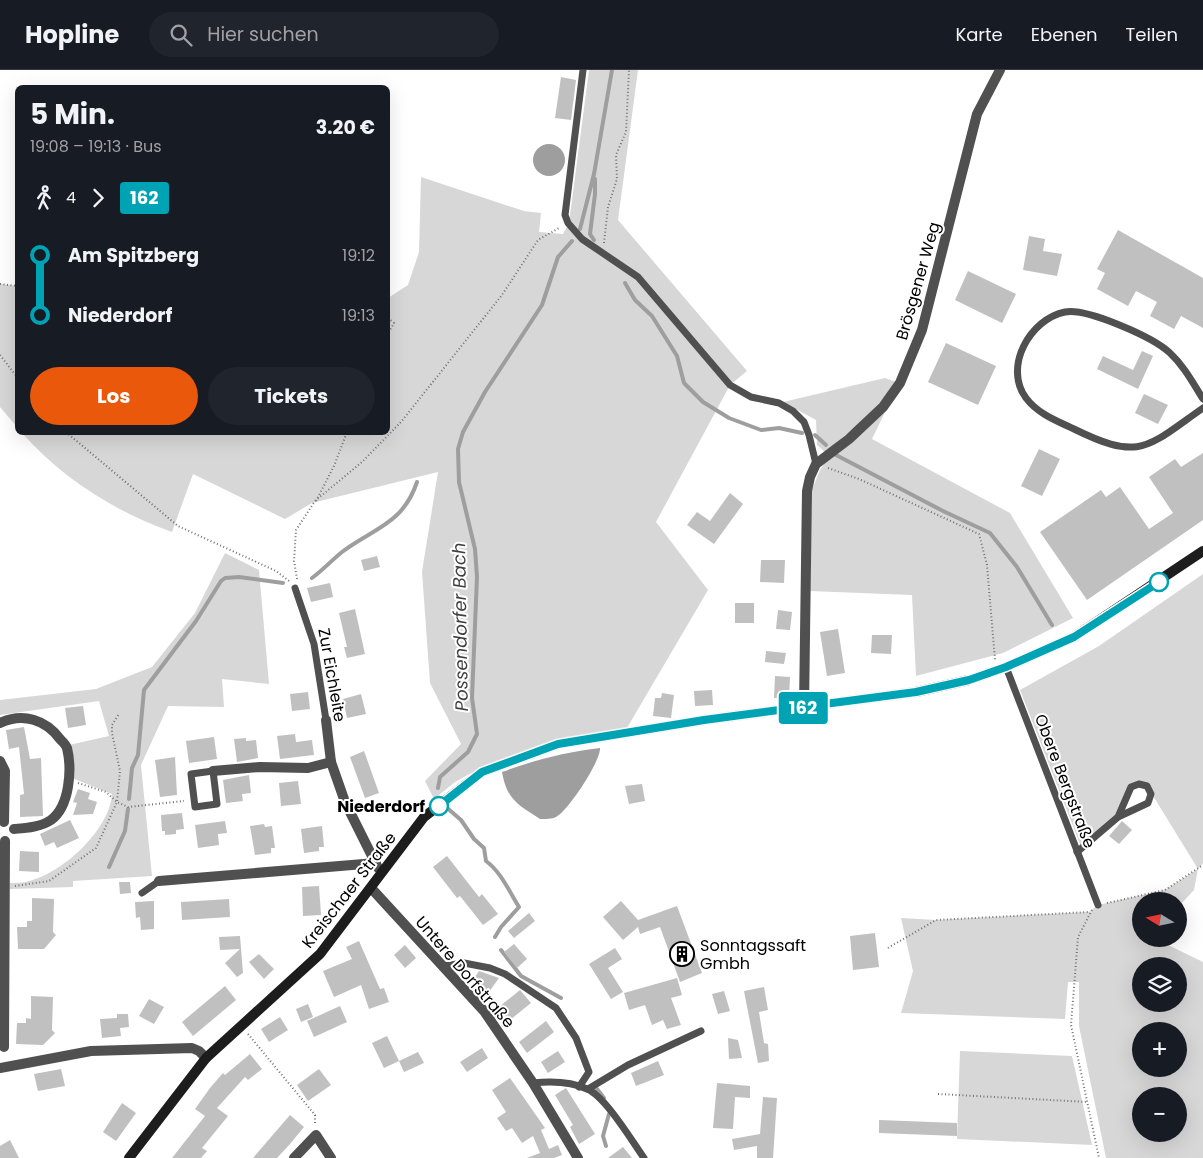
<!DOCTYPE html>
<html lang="de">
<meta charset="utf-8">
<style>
body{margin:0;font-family:Poppins,sans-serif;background:#20242c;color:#f1f3f6;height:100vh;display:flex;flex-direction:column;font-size:19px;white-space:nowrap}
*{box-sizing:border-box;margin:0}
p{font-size:16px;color:#9ea1a6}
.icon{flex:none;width:28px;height:28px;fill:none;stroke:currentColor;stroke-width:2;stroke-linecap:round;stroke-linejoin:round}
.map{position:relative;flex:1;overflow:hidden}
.drawer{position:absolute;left:15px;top:15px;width:375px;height:350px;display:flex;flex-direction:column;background:#171b24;border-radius:8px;box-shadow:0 5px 20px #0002}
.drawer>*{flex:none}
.badge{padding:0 10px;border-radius:4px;font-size:18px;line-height:32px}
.needle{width:32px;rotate:280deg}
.controls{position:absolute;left:1132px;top:822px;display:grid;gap:10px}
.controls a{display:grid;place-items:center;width:55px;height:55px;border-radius:50%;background:#171b24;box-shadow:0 5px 20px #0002;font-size:25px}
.map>.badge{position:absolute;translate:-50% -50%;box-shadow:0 0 0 2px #fff}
.legs{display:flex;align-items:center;gap:8px;height:55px;padding:0 15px;font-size:16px}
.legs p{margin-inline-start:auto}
.summary{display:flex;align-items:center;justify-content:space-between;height:85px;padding:0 15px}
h1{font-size:28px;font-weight:700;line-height:38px}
.primary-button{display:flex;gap:10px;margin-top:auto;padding:10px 15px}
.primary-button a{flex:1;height:58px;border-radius:30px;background:#ea580c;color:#fff;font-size:20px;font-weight:700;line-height:58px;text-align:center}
.primary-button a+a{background:#20242c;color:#f1f3f6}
ul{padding:0 15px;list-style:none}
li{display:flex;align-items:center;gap:18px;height:60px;font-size:19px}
li i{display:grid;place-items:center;width:8px;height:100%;margin:0 6px;background:currentColor}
li i::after{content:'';width:12px;height:12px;margin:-6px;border:4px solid;border-radius:50%;background:#171b24}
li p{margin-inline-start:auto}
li:first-child i{background:linear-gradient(#0000 50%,currentColor 0)}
li:last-child i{background:linear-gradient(currentColor 50%,#0000 0)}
header{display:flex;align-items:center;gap:30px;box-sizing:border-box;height:70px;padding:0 25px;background:#171b24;border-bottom:1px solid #363941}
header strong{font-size:24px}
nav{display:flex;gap:28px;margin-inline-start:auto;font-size:18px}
.search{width:350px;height:45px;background:#20242c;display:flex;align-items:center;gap:12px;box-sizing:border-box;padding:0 18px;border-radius:28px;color:#9ea1a6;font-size:19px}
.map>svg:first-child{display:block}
</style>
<header>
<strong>Hopline</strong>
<div class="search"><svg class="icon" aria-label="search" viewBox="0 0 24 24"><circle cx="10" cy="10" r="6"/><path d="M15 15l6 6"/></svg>Hier suchen</div>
<nav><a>Karte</a><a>Ebenen</a><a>Teilen</a></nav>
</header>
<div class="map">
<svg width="1203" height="1088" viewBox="0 0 1203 1088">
<rect width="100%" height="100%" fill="#fff"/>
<g fill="#d7d7d7" fill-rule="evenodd">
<path d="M589,0H638L618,150L747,301L730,315L656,452L708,520L624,663L482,697L455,712L434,729L425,711L461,674L430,613L422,502L438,402L312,433L285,449L193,404L172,462C115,442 62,408 22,363L388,362V228L408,215L419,182L421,107L524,141L541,143L539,162L563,164L569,153Z"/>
<path d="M0,214L17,216V357L0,337Z"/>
<path d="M885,308L896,312L874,341L825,382L817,375L816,350L783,332Z"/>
<path d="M885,342L872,369L1010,443L1073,548L1003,583L916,606L912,525L810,521L811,422L820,400L827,390L853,372Z"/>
<path d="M225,483L259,500L269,614L222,609L224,637L168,636L141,695L152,806L73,811V817L10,819V813C16,813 23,813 29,811C63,803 110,759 112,724L72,708L69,675L109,666L99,631L0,645V630L96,619L152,597L195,543Z"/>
<path d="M1203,504V793L1198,799L1194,820L1179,836V831H1141V869H1164L1166,874L1203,892V1088H1106L1079,956V912H1068L1065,949L901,943L913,901L901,848L936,850L1089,842L1098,835L1165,820L1198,799L1147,716L1131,717L1118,747L1082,779L1020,620L1099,576ZM1141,896H1179V934H1141ZM1141,961H1179V999H1141ZM1141,1026H1179V1064H1141Z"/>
<path d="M960,981L1072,986L1092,1075L957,1069Z"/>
</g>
<g fill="#9e9e9e">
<circle cx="549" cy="90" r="16"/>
<path d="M600,678C601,691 568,741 556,747C552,749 545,749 540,749C518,735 507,730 502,702C535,690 565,682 600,678Z"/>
</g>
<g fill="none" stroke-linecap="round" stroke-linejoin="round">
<g stroke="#9e9e9e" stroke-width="4">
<path d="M580,159L594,104L612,0"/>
<path d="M594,170L590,164L595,124V109"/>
<path d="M625,213L635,230L652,246L677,286L684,313L703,332L729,348L761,360L779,358L802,363"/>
<path d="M815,365L826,375"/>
<path d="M836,385L943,441L990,463L1017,497L1052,555"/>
<path d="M312,508C323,500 332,490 342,482C374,458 403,454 417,412"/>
<path d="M438,718L440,707L468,682L477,664L472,628L477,507L475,479L459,412L458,379L463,362L485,322L542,235L558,187L572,171"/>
<path d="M129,729L132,698L138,685L144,620L196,551L221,511L225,508L239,507L283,513"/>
<path d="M446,737L461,750L474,769L484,778L486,791C501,802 509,821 519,837L501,857L495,867"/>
<path d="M109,797L125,761L128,739"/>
<path d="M501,880L521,906L561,928"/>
<path d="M597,1019L604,1028"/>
<path d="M606,1076L603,1066L609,1044"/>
</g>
</g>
<g fill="#c0c0c0">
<path d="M561,7L576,10L571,50L555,48Z"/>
<path d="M1118,160L1203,208V258L1181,246L1174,259L1150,246L1157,232L1136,221L1128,236L1097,219L1105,203L1097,199Z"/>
<path d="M1029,166L1045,169L1043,181L1062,184L1057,206L1023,200Z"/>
<path d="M968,201L1016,224L1002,253L955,230Z"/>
<path d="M946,273L996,296L978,335L928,312Z"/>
<path d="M1142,281L1153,286L1138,319L1097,299L1103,286L1133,300Z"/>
<path d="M1144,324L1168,335L1158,354L1135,343Z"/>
<path d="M1039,379L1060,389L1042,426L1021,416Z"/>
<path d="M1203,383V450L1087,530L1040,462L1101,420L1106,427L1120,417L1149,459L1173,443L1149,407L1175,389L1181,397Z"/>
<path d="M730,423L743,434L714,474L687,455L697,442L710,451Z"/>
<path d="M377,486L380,497L364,501L361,490Z"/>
<path d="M761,490H785L784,513L760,512Z"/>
<path d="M330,513L333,527L311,532L307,518Z"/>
<rect x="735" y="533" width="19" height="20"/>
<path d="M355,539L365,584L347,588L344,577H347L339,543Z"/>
<path d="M778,540L792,542L790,560L776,559Z"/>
<path d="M838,559L845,603L827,606L820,562Z"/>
<path d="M872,565H892L891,584L871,583Z"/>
<path d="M766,581L786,583L784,594L765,592Z"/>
<path d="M775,606L790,607L789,628H774Z"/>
<path d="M712,620L713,635L695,636L694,621Z"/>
<path d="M308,622L310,639L292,641L290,624Z"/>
<path d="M662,623L674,625L671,648L653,646L655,628H661Z"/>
<path d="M361,624L366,644L347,648L343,629Z"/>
<path d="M83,636L86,655L68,658L65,638Z"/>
<path d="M24,657L30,689L41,688L43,746L20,747V725L24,724L19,677L9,679L6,660Z"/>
<path d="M295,664L296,672L312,670L314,685L280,689L277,666Z"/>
<path d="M214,667L217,689L189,693L186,671Z"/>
<path d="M246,668V671L256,670L258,688L237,692L234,669Z"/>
<path d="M364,681L379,723L365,728L350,687Z"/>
<path d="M175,687L177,725L160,727L155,690Z"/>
<path d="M249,705L251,723L242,724L243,731L226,733L223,710Z"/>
<path d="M298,711L301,734L281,736L279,713Z"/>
<path d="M642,714L645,731L629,734L625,716Z"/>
<path d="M78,719L90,723L88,729L97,732L93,744L73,745L77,733L73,732Z"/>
<path d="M182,743L184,759L176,760V764L165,765V761H162L161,745Z"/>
<path d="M70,750L79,768L57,778L54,772L45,776L40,764Z"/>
<path d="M225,751L227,763L218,764L219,775L198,778L195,755Z"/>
<path d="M1122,751L1132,760L1119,774L1109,766Z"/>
<path d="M264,754L265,757L272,756L275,778H271V783L255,785L250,756Z"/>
<path d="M322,756L324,777H319V781L304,783L301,759Z"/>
<path d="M20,781L39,782V802L19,801Z"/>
<path d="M447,786L479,827L482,824L498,844L483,855L460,826L457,828L433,797Z"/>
<path d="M119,812H130L131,823L120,824Z"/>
<path d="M319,816L321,845L303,846L302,817Z"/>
<path d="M32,828L54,829L53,862L56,865L44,879H18L17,857H27V851H32Z"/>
<path d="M229,829L230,847L182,850L181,832Z"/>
<path d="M154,831V859L141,860L140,847L136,848L135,832Z"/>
<path d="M621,831L638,850L677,836L702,903L680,912L660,857L640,864L638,857L623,870L603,847Z"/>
<path d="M529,843L535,851L514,868L508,861Z"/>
<path d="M875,863L879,897L853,900L850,866Z"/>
<path d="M240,866L243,903L237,907L225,893L240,879L220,880L219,867Z"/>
<path d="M359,871L380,919L384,918L389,932L369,939L361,915L334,927L323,901L352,889L346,877Z"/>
<path d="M514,874L527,889L517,898L504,882Z"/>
<path d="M405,875L416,888L405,898L394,885Z"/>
<path d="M615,878L622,889L608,898L623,922L611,929L589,894Z"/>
<path d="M259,884L274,899L264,909L249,892Z"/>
<path d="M479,901L499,908L489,922L472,911Z"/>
<path d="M677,908L682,925L671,928L681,955L667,959L663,950L652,955L645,935L629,940L624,923Z"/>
<path d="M225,916L236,930L193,966L182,952Z"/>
<path d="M764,917L768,940L759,942L764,973L768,974L769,991L758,993L744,921Z"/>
<path d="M520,920L531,933L505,954L494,941Z"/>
<path d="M724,921L730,941L718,944L712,924Z"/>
<path d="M31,926L53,927L52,960L55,963L43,975L16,974L17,953H26V948L31,949Z"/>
<path d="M149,929L164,937L154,954L139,946Z"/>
<path d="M308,934L313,947L301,952L296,939Z"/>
<path d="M340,936L347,952L314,967L307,951Z"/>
<path d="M117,944H128L129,957L120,958L121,966L102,968L100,949L117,948Z"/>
<path d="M280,947L288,960L269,972L261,959Z"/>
<path d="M546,951L554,962L527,983L519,972Z"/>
<path d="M387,966L399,991L384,998L372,973Z"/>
<path d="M728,968L738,970L742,988L729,989Z"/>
<path d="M482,978L488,988L467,1002L460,992Z"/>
<path d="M558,981L565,992L548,1003L541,992Z"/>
<path d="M418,982L424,993L404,1002L399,991Z"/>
<path d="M250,984L262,999L248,1010L245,1007L217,1038L228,1046L202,1078L207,1081L201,1088H172L205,1046L195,1039L210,1018L223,1003L225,1005Z"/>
<path d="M658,991L664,1005L636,1016L631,1003Z"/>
<path d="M61,999L65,1016L38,1021L34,1004Z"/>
<path d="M319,999L331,1015L308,1031L297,1015Z"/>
<path d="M510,1008L545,1058L541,1060L549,1079L558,1075L562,1085L554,1088H527L540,1083L533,1066L522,1073L512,1058L506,1061L497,1048L506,1042L492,1020Z"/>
<path d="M717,1013L750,1016V1028L735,1027L733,1059L713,1058Z"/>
<path d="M566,1018L595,1064L579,1074L570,1057L573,1055L555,1025Z"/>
<path d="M763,1027L777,1028L773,1088H757V1076L734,1080L732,1069L760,1064Z"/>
<path d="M122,1033L136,1043L116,1071L103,1062Z"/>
<path d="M290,1045L304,1057L290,1074L277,1088H253Z"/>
<path d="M879,1050L957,1053V1066L879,1063Z"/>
<path d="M10,1070L19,1088H0V1076Z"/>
<path d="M623,1077L632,1088H608Z"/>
</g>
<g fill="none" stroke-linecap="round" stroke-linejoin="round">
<g stroke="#727272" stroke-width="2" stroke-dasharray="1 2.5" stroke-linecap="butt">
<path d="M604,173L608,137L617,109L616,85L626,62L629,0"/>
<path d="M0,214L18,216"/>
<path d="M388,248L394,253L388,264"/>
<path d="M0,285L18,308"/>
<path d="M66,362L178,456L276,501L289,511"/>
<path d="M828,398L859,409L979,464L987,495L995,590"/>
<path d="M316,431L334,396L347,362"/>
<path d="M297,509L294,491L296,460L315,431L362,392L401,352L502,225L538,170L559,158"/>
<path d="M78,713L106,722L117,732L128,737L184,731"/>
<path d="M15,816L49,811L96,778L117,732L120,701L112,663V655L119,644"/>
<path d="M1107,833L1165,820L1203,795"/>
<path d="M1092,840L1078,867L1071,955L1099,1088"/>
<path d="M888,878L936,850L1089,842"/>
<path d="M248,964L315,1045V1055"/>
<path d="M938,1024L1088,1032"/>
</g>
<g stroke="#505050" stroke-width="7">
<path d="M583,0L565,145L568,153L582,169L638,207L730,315L751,327L779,333L793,341L804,352L809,365L816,394"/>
<path d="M1203,329C1193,313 1184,296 1170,283C1153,267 1087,238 1065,242C1030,249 1003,297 1026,328C1038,344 1057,351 1074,359C1141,392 1147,377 1203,338"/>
<path d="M295,518L314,574L326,650"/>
<path d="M1006,597L1098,835"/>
<path d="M213,701L217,734L195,737L191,704Z"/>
<path d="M1077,782L1118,747L1148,733L1151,724L1147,716L1139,714L1131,717L1118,747"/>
<path d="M142,823L159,811"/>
<path d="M443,896L464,893L490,898L505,904L556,938L576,968L589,1002L579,1017"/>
<path d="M533,1013C552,1011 570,1011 587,1019C605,1026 632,1071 644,1088"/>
<path d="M588,1019L628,995L701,961"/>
</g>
<g stroke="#505050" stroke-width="10">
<path d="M804,638L807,421L810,407L816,394L849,369L883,337L900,313L922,260L977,44L1000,0"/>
<path d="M326,650L331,692L345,732L378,798"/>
<path d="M0,653C23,642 46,650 60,669C63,672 66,675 67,678C72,699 70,736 51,750C41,757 26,758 14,759"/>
<path d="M0,691L5,701L4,752"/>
<path d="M213,701L260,697L308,698L331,692"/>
<path d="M159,811L376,793"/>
<path d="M371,818L484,941L533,1013L578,1088"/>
<path d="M4,977L5,771"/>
<path d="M0,998L91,981L192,978L199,981L206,988"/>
<path d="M294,1088L316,1065L331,1088"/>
</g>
<path stroke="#1d1d1d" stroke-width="10" d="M129,1088L206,988L320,884L424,747L482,702L558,674L704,650L916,622L969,610L1006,597L1074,567L1203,481"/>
</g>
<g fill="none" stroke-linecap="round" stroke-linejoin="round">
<defs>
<path id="line-1" d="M439,736L482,702L558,674L704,650L916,622L969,610L1006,597L1074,567L1159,512"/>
</defs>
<use href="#line-1" stroke="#fff" stroke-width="11"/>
<use href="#line-1" stroke="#00a3b4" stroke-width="8"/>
</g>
<defs>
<symbol id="building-ring" viewBox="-11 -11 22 22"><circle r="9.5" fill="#fff" stroke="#000" stroke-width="1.5"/><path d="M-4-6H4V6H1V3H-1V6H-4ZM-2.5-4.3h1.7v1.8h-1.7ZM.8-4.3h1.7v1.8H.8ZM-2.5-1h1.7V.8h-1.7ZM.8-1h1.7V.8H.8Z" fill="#000"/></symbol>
</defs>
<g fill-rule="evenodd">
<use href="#building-ring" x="668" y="870" width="28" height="28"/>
</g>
<g fill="#fff" stroke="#00a3b4" stroke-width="2.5">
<circle cx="1159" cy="512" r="9"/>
<circle cx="439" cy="736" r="9"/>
</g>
<g text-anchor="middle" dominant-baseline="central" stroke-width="4" stroke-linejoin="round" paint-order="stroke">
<g font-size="16" fill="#000" stroke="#fff">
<text transform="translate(918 211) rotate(-74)">Brösgener Weg</text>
<text transform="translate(332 605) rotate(80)">Zur Eichleite</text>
<text transform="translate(1065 711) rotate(69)">Obere Bergstraße</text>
<text transform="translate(349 820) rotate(-52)">Kreischaer Straße</text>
<text transform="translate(465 902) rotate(49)">Untere Dorfstraße</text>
</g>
<g font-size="16" font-weight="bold" fill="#000" stroke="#fff" text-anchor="end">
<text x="425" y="736">Niederdorf</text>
</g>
<g font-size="16" fill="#000" stroke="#fff" text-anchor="start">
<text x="700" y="875">Sonntagssaft<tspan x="700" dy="18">Gmbh</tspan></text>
</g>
<g font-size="18" font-style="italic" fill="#3f3f3f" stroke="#fff">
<text transform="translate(460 557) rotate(-91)">Possendorfer Bach</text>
</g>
</g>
</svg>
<div class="controls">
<a><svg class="needle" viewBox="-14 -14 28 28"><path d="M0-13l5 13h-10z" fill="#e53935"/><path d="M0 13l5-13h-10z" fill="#9ea1a6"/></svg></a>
<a><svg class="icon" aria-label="layers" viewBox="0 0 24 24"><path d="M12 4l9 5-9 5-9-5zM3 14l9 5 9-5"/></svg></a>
<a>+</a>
<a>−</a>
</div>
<b class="badge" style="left:803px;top:638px;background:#00a3b4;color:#fff">162</b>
<section class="drawer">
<div class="summary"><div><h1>5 Min.</h1><p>19:08 – 19:13 · Bus</p></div><b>3.20 €</b></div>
<div class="legs"><svg class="icon" aria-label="walk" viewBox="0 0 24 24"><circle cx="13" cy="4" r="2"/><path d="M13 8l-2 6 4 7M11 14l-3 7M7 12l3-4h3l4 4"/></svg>4<svg class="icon" aria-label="forward" viewBox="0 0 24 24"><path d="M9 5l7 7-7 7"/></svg><b class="badge" style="background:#00a3b4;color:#fff">162</b></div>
<ul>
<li><i style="color:#00a3b4"></i><b>Am Spitzberg</b><p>19:12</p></li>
<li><i style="color:#00a3b4"></i><b>Niederdorf</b><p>19:13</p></li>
</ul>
<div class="primary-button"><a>Los</a><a>Tickets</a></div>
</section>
</div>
